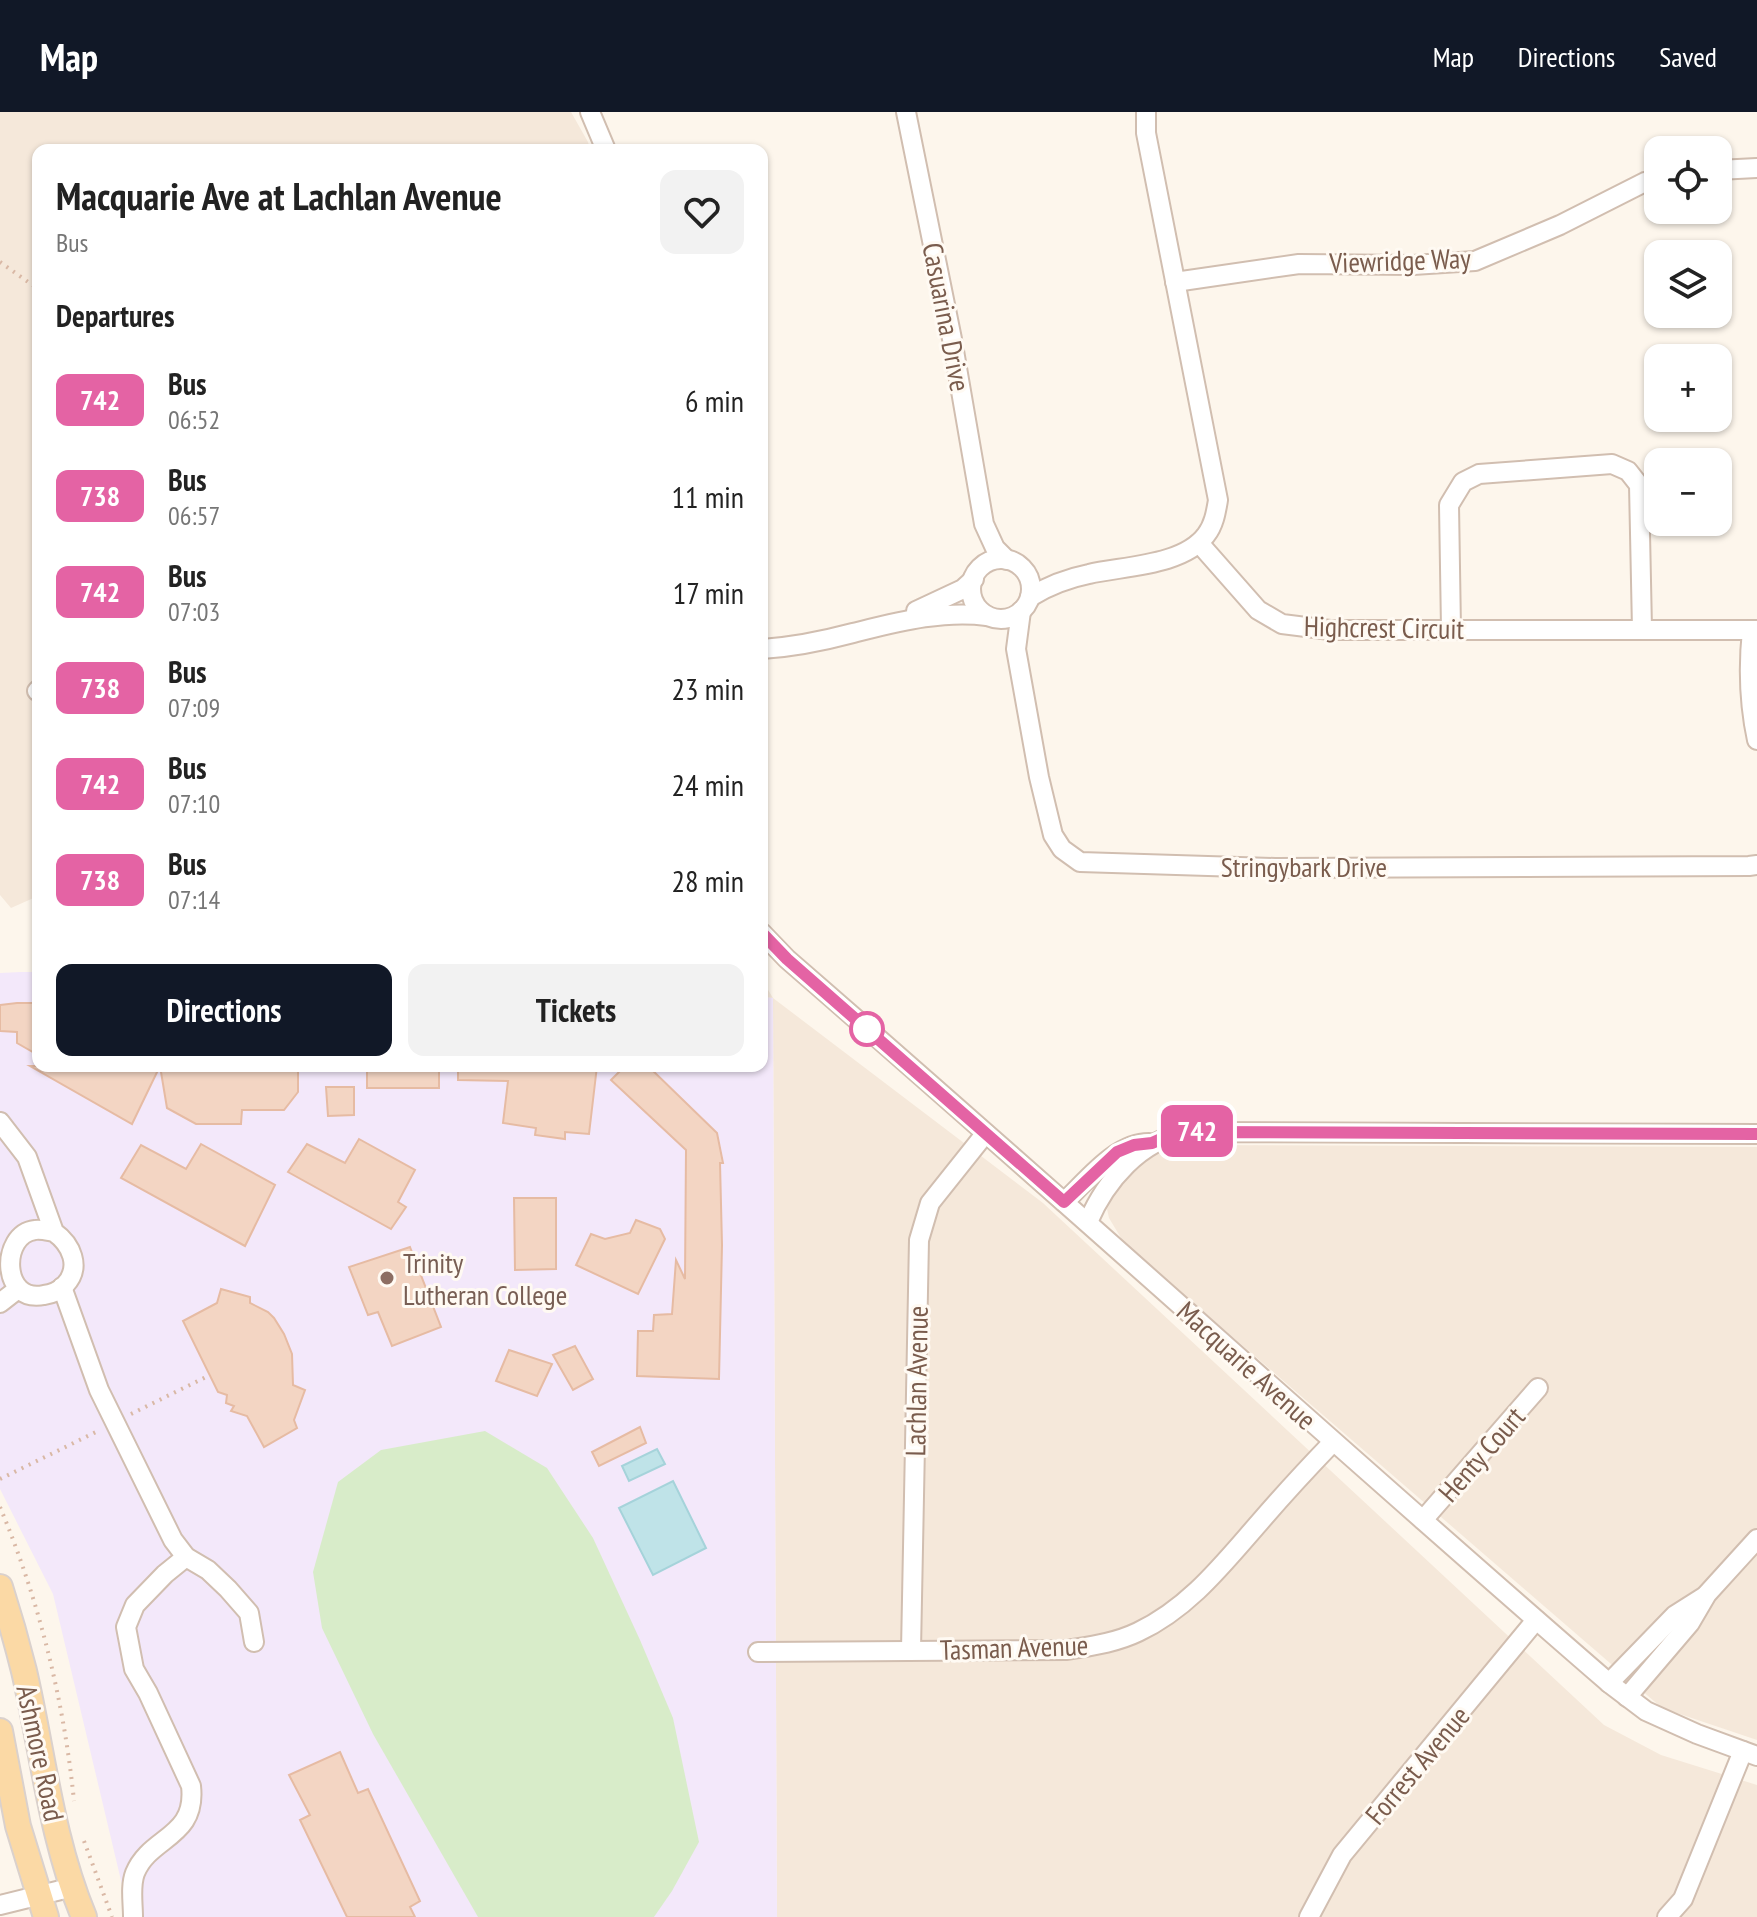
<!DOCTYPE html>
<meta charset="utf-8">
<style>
body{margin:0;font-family:"PT Sans Narrow",sans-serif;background:#f2f2f2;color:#222;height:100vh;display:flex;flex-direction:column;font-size:30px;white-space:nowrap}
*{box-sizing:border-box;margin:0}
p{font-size:26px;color:#767676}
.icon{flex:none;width:44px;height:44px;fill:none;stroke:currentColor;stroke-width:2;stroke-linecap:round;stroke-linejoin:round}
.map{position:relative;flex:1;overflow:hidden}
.drawer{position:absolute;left:32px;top:32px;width:736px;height:928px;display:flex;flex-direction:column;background:#fff;border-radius:16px;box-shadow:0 2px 6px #0004}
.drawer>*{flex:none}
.badge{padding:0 16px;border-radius:12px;font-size:28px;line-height:52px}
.buttons{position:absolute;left:1644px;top:24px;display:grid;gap:16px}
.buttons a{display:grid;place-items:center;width:88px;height:88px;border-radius:16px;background:#fff;box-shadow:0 2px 6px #0004;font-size:40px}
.map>.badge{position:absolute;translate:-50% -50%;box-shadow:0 0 0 4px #fff}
h2{padding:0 24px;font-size:30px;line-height:72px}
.round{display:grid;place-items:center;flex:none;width:84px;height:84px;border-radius:16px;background:#f2f2f2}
.head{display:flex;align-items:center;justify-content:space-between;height:136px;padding:0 24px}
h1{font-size:38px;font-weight:700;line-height:60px}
.button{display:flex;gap:16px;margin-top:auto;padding:16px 24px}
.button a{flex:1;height:92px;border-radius:16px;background:#111827;color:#fff;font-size:32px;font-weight:700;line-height:92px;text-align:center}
.button a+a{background:#f2f2f2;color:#222}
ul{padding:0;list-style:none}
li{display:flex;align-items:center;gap:24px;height:96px;padding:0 24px}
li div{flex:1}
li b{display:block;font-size:30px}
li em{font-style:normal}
li .badge{min-width:88px;font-weight:700;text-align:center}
header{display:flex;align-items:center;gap:48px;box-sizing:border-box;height:112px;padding:0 40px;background:#111827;color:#fff}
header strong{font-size:38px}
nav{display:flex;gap:44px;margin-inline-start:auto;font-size:28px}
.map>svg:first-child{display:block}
</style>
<header>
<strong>Map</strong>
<nav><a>Map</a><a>Directions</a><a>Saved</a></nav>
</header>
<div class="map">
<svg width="1757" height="1805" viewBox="0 0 1757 1805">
<rect width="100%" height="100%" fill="#fdf6ec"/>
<g fill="#f5e8da">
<path d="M0,0H571L588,30L590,38H38V784L11,796L0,783Z"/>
<path d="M762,868L773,886L1043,1091L1604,1613L1661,1643L1757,1673V1805H777L773,886L762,885Z"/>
<path d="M1179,1033L1757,1035V1628L1662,1596L1124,1131L1109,1106L1107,1097L1121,1069L1158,1039Z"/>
</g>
<path fill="#f3e8fa" d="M21,860H38V954H762V885L773,886L777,1805H131L128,1798L53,1482L0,1377V861Z"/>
<path fill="#d8ecc9" d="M485,1319L547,1356L593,1426L640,1528L673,1606L699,1730L672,1779L654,1805H478L373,1622L322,1516L313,1460L338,1370L381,1338Z"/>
<g fill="#bfe3e8" stroke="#a5d3da" stroke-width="2">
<path d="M657,1337L665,1352L629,1369L622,1354Z"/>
<path d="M673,1369L706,1436L653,1463L619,1396Z"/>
</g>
<g fill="#f3d5c3" stroke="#e6bba3" stroke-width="2">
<path d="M17,891H38V943L17,931V920L0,919V893Z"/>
<path d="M30,954H160L132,1012Z"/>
<path d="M160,954H298V980L284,998H242L241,1012H196L167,996Z"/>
<rect x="367" y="954" width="72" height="22"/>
<path d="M458,954H498L541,958L542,954H597L589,1022L565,1020V1027L535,1023L536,1016L503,1011L508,969L458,968Z"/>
<path d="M625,954H648L717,1021L723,1051H720L722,1133L719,1267L637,1264L638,1219H653L654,1203L672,1202L676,1148L685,1167L686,1038L611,968Z"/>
<path d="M326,975H354V1003L328,1004Z"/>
<path d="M359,1027L415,1058L398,1090L406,1095L391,1117L288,1060L307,1032L345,1051Z"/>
<path d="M201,1032L275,1073L245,1134L121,1066L141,1033L186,1057Z"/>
<path d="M514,1086H556V1157L515,1158Z"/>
<path d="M636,1108L660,1117L665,1127L638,1182L576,1153L591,1122L605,1127L630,1121Z"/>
<path d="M410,1135L441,1215L392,1234L378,1200L368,1203L349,1155Z"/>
<path d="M221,1177L250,1185V1191L268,1200L274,1206L284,1222L292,1242L293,1273L305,1278L294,1308L297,1316L264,1335L247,1304L231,1299L234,1294L226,1291L227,1283L218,1280L183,1209L217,1191Z"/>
<path d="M575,1234L593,1267L573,1278L553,1243Z"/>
<path d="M509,1238L552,1252L537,1284L496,1269Z"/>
<path d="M640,1315L646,1331L599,1354L592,1340Z"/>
<path d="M340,1640L358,1681L368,1677L420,1789L410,1795L415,1805H347L300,1708L310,1703L289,1663Z"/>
</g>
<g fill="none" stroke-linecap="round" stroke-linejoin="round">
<defs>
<g id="minor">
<path d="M590,0L606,38"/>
<path d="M906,0L952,227L984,412L995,436L1007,448"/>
<path d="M1718,58L1757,56"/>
<path d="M1175,170L1299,152L1413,153L1475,149L1560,113L1645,70L1658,67"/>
<path d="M1199,431L1258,498L1282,512L1330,518H1757"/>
<circle cx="1001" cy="477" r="30"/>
<path d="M1030,485C1048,474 1069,466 1089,462C1123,454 1183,454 1206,423C1214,413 1216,400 1218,388L1146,21V0"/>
<path d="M916,499L963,477L974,467"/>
<path d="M1021,499L1016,537L1039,665L1053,723L1062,737L1080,750L1275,756L1749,754L1757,753"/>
<path d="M1451,517L1449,393L1463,370L1479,362L1612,352L1628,359L1639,373L1642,517"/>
<path d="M1752,518C1748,556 1749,591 1757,628"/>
<path d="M762,537C793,535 823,529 853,521C898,510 942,498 987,504"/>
<path d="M37,579L38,578"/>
<path d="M762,821L787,847C1063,1086 1333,1332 1609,1571L1646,1599L1697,1622L1757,1644"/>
<path d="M0,1010L27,1045L54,1120C71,1132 82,1155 65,1173C59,1179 52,1182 44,1183C1,1192 0,1122 35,1118C41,1117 48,1119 54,1120"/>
<path d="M1064,1090C1087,1069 1115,1031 1149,1031"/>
<path d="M1088,1110C1106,1068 1140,1029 1186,1020L1757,1022"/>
<path d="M62,1175L99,1278L173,1428L186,1445L208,1458L228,1477L249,1501L254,1530"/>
<path d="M0,1191L18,1177"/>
<path d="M1423,1408L1538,1276"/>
<path d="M911,1538L919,1128L930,1091L985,1022"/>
<path d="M758,1540L1067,1538C1091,1534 1115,1531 1138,1520C1189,1496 1223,1452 1259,1411C1283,1383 1308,1356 1333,1330"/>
<path d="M1609,1571L1675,1503L1705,1484"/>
<path d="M1627,1585L1690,1511L1707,1482L1757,1427"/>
<path d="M0,1793L73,1775"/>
<path d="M133,1805C133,1791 130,1774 135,1761C150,1724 197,1726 191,1674L148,1581L134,1557L126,1515L135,1493L165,1462L186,1445"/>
<path d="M1309,1805L1342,1743L1536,1508"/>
<path d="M1667,1805L1683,1787L1743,1639"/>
</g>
<g id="major">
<path d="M0,1475C9,1503 17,1531 24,1559C43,1641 51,1726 84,1805"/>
<path d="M0,1619L18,1714L46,1805"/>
</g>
</defs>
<use href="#minor" stroke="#d1beb0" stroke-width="22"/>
<use href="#major" stroke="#dad1cd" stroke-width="28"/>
<g stroke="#d9b8a5" stroke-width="4" stroke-dasharray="2 6" stroke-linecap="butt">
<path d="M0,150L38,177"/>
<path d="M131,1302L210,1263"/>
<path d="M0,1367L98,1319"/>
<path d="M0,1395C39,1488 64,1589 74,1689"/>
<path d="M84,1729L112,1805"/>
</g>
<use href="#minor" stroke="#fff" stroke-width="18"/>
<use href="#major" stroke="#fbd9a5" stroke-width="24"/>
</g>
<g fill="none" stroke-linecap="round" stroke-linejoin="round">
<defs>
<path id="line" d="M762,821L787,847L1064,1090L1117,1040L1134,1033L1152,1031L1170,1023L1186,1020L1757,1022"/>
</defs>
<use href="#line" stroke="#fff" stroke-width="18"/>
<use href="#line" stroke="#e463a4" stroke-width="12"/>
</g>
<circle fill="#fff" stroke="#e463a4" stroke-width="4" cx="867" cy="917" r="16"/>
<circle fill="#8d6e63" stroke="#fffaf3" stroke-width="3" cx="387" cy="1166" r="8"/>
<g text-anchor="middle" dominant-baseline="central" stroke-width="6" stroke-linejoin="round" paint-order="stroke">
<g font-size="28" fill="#7a5c4d" stroke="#fffaf3">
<text transform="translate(1400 148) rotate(-2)">Viewridge Way</text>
<text transform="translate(947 205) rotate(79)">Casuarina Drive</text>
<text transform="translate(1384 515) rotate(1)">Highcrest Circuit</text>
<text x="1304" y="754">Stringybark Drive</text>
<text transform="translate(1247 1253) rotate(42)">Macquarie Avenue</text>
<text transform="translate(916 1269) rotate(-89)">Lachlan Avenue</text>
<text transform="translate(1481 1342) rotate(-49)">Henty Court</text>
<text transform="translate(1014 1535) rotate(-2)">Tasman Avenue</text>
<text transform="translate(41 1641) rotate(78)">Ashmore Road</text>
<text transform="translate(1417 1653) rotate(-50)">Forrest Avenue</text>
</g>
<g font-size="28" fill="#785e54" stroke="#fffaf3" text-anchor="start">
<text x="403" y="1150">Trinity<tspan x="403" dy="32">Lutheran College</tspan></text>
</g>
</g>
</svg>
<div class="buttons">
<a><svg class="icon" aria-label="locate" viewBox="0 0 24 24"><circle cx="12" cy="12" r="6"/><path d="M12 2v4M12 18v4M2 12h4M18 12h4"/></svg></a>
<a><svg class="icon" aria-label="layers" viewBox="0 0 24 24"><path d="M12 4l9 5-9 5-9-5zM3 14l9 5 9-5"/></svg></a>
<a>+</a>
<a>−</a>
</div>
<b class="badge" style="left:1197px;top:1019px;background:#e463a4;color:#fff">742</b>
<section class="drawer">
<div class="head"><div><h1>Macquarie Ave at Lachlan Avenue</h1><p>Bus</p></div><a class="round"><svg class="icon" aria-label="heart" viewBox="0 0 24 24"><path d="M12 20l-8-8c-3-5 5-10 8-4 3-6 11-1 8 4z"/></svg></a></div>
<h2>Departures</h2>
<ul>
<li><span class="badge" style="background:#e463a4;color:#fff">742</span><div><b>Bus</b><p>06:52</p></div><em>6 min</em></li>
<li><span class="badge" style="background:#e463a4;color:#fff">738</span><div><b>Bus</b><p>06:57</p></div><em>11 min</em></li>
<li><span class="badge" style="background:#e463a4;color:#fff">742</span><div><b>Bus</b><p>07:03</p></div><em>17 min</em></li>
<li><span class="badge" style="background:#e463a4;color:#fff">738</span><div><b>Bus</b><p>07:09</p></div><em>23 min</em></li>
<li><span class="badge" style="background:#e463a4;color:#fff">742</span><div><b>Bus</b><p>07:10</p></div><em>24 min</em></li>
<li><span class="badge" style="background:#e463a4;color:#fff">738</span><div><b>Bus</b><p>07:14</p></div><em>28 min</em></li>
</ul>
<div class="button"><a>Directions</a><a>Tickets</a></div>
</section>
</div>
